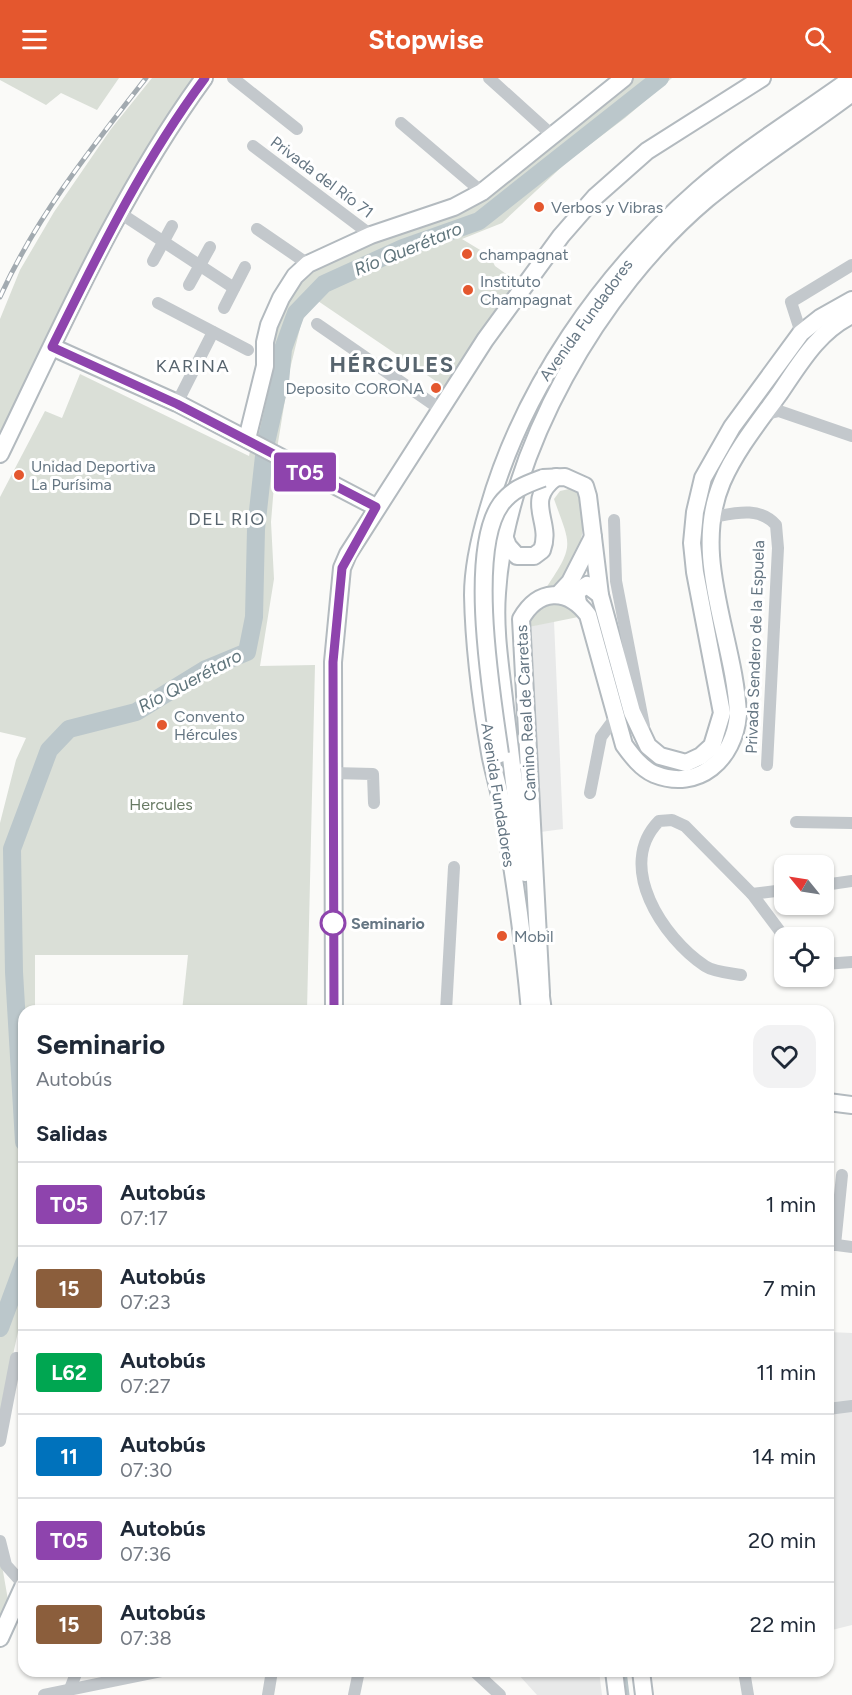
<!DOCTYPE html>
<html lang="es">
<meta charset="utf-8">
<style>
body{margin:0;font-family:Figtree,sans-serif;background:#f2f2f3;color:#1f2937;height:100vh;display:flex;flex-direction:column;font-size:22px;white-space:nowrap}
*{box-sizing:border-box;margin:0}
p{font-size:20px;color:#747a83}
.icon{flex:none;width:33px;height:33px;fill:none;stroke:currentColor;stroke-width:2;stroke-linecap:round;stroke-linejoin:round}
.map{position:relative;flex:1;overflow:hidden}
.side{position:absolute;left:18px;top:927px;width:816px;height:672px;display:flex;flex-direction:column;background:#fff;border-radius:18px;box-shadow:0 2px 4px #0004}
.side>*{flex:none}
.badge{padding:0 12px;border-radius:4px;font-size:21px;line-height:39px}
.needle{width:39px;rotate:300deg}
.controls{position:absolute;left:774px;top:777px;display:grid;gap:12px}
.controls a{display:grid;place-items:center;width:60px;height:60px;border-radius:12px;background:#fff;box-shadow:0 2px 4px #0004;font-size:30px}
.map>.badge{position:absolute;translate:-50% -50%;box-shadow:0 0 0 3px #fff}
h2{padding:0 18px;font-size:22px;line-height:54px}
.round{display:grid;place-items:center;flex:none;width:63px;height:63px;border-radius:18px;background:#f2f2f3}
.summary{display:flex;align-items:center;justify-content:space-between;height:102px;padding:0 18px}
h1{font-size:28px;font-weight:700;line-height:45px}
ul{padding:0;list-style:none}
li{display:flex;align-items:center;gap:18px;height:84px;padding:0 18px;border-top:2px solid #e0e1e3}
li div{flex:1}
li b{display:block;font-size:22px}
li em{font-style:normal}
li .badge{min-width:66px;font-weight:700;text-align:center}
header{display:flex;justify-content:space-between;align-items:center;height:78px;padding:0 18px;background:#e4572e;color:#fff;font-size:27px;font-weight:700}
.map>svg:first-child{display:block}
</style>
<header><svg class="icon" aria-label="menu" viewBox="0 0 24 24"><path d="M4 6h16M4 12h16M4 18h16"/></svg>Stopwise<svg class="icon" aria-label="search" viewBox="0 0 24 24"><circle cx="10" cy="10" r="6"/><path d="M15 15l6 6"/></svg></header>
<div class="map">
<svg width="852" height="1617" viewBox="0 0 852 1617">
<rect width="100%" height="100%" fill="#fafaf8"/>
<g fill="#e8e9e9">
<path d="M554,543L563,751L533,755L519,551Z"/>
<path d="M828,1254L852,1255V1547L828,1553Z"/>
<path d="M530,1593H599L602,1617H537L518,1596L530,1597Z"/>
</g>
<g fill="#dadfd7">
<path d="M0,0H119L97,32L61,15L46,27L0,2Z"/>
<path d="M152,0H195L41,274L0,356V241L20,192L54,134L111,51Z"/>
<path d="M632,0H672L625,40L568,83L502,145L462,161L490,178L495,188L516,203L446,310L318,223L302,242L290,291L277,371L271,444L274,501L260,588L315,587L307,933H182L188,877H35V933H24V1226L0,1337V745L16,682L26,660L0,654V419L45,333L62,340L80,296L249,378L274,254L286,219L315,189L399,153L459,133Z"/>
<path d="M569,411L578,415C589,452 581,475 559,505L546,510C576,466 570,467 554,421L560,413Z"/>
<path d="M542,518L588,537L519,551Z"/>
<path d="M0,1476L8,1522L0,1549Z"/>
</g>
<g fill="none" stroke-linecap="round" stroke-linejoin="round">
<path stroke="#bbc7cb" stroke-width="3" d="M625,1593L628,1617"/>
<g stroke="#bbc7cb" stroke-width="18">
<path d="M24,1064L14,894L12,771L49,672L69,651L136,634L206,591L247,574L254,539L256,451L265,369L280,304L283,271L296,235L324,206L403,170L479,143L660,0"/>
<path d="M0,1250L24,1185"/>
</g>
<defs>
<g id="secondary">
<path d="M52,269L177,325L376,429"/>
<path d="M247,361L265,288V264L269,247L281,220L295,198L308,186L371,157L454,129L482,114L624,0"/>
<path d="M0,376C62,248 120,115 204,0"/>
<path d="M543,400L565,399L585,408L588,418L600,517L632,634L648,668L660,678L686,685L701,678L712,668L722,635L695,494L692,465L695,434L703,400L732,349L801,255L820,240L852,222"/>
<path d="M504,458L508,468L517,478H534L542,472C553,443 523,424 556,399"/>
<path d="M558,517L570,504L593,459"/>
<path d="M578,525L576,514L587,507L600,517"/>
<path d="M525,795C518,740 512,685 505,630C501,592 494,554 497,515C506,373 599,212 707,121C753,83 804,51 852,15"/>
<path d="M539,904L543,933"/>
<path d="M541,915L521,541C538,511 567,509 588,537L624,667C632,678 641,690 654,696C699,714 734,681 738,637C735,560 690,480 722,404C736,372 758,345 779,316C799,287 818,253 852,237"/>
<path d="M334,933L333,584L342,490L348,476L485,262L561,158L595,119L647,73L762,0"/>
<path d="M530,933C524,865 514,795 502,728C499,710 493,692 490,675C481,623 474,570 473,517C473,489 480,459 488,432C523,309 602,196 698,112C745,71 801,37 852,0"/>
<path d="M828,1024L852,1027"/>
<path d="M0,1560L24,1507"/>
<path d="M614,1593L617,1617"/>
<path d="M641,1593L644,1617"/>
</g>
</defs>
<use href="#secondary" stroke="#b3babf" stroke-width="20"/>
<g stroke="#c3c8cc" stroke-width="12">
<path d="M233,0L297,51"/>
<path d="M489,0L552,57"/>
<path d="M401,45L482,114"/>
<path d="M253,68L371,157"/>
<path d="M120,135L234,210"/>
<path d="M257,151L308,186"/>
<path d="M153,183L172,148"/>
<path d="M189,207L210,169"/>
<path d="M158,225L248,272"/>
<path d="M224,230L245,189"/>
<path d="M317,246L440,331"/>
<path d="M801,255L791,224L852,187"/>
<path d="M177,325L213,254"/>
<path d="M762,337L779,333L852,358"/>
<path d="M713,439C735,435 759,428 776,447L778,470L767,687"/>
<path d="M614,442L616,503L644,648"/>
<path d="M333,695L373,696L374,725"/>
<path d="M590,715L601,659L615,640"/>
<path d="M796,744L852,745"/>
<path d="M824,807L852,803"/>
<path d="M752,816L784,812"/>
<path d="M824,886L852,884"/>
<path d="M741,897C730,895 714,894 705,888C663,860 615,788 659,743L672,742L685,748L752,816L785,860"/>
<path d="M446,933L454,789"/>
<path d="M829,1166L852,1169"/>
<path d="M835,1167L842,1097"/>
<path d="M828,1331L852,1328"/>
<path d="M0,1363L16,1280"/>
<path d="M0,1463L6,1487L24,1507"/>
<path d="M474,1593L500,1617"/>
<path d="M744,1593L748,1617"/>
<path d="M70,1611L77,1593"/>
<path d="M44,1617L161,1593"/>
<path d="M268,1617L272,1593"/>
<path d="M354,1617L359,1593"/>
</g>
<use href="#secondary" stroke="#fff" stroke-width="16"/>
<defs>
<path id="rail" d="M0,219C36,139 92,69 146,0"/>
</defs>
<use href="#rail" stroke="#a2aab0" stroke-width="5"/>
<use href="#rail" stroke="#fff" stroke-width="3" stroke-dasharray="9" stroke-linecap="butt"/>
<defs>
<path id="secondary-bridge" d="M500,676C492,619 467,473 501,426C512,411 527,406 543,400"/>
</defs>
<use href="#secondary-bridge" stroke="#b3babf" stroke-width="20" stroke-linecap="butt"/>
<use href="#secondary-bridge" stroke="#fff" stroke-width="16"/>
</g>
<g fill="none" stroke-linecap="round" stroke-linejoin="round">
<defs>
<path id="line" d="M205,0C143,83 98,176 52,269L177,326L376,429L342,490L333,584L334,933"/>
</defs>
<use href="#line" stroke="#fff" stroke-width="14"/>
<use href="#line" stroke="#8e44ad" stroke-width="9"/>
</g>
<g fill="#e4572e" stroke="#fff" stroke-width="2">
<circle cx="539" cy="129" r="6"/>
<circle cx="467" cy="176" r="6"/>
<circle cx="468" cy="212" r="6"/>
<circle cx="436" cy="310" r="6"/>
<circle cx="19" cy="397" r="6"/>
<circle cx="162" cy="647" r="6"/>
<circle cx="502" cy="858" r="6"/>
</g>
<circle fill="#fff" stroke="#8e44ad" stroke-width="3" cx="333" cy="845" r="12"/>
<g text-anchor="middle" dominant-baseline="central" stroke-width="6" stroke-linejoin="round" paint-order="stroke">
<g font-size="16" fill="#657683" stroke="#fff">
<text transform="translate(322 99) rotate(37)">Privada del Río 71</text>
<text transform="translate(586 242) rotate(-54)">Avenida Fundadores</text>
<text transform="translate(755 569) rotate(-88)">Privada Sendero de la Espuela</text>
<text transform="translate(526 635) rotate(-93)">Camino Real de Carretas</text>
<text transform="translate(498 717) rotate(81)">Avenida Fundadores</text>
</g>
<g font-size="16" fill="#657683" stroke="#fff" text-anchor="start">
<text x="551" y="129">Verbos y Vibras</text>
<text x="479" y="176">champagnat</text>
<text x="480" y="203">Instituto<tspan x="480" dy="18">Champagnat</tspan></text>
<text x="424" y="310" text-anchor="end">Deposito CORONA</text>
<text x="31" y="388">Unidad Deportiva<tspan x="31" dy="18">La Purísima</tspan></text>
<text x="174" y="638">Convento<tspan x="174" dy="18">Hércules</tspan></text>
<text x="514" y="858">Mobil</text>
</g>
<g font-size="16" fill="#687a64" stroke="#fff">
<text x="161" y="726">Hercules</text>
</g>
<g font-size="16" font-weight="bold" fill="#657683" stroke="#fff" text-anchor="start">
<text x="351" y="845">Seminario</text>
</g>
<g font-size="18" font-style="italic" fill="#60757c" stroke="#fff">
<text transform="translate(408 171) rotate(-22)">Río Querétaro</text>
<text transform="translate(190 603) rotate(-28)">Río Querétaro</text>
</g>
<g font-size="18" letter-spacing="1.5" fill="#57646e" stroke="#fff">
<text x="193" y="288">KARINA</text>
<text x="227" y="441">DEL RIO</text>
</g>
<g font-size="22" font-weight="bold" letter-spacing="1.5" fill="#57646e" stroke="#fff">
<text x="392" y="286">HÉRCULES</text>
</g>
</g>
</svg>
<div class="controls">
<a><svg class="needle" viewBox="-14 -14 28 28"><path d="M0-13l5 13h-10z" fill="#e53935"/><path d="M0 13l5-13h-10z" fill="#747a83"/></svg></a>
<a><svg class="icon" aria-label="locate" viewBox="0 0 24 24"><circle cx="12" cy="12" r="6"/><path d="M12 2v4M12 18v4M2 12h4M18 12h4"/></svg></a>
</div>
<b class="badge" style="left:305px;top:394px;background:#8e44ad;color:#fff">T05</b>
<section class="side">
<div class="summary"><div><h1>Seminario</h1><p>Autobús</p></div><a class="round"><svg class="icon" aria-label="heart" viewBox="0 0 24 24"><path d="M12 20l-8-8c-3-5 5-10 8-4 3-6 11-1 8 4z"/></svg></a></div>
<h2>Salidas</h2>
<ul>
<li><span class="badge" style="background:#8e44ad;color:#fff">T05</span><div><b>Autobús</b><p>07:17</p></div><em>1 min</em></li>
<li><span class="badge" style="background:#8b5e3c;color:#fff">15</span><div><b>Autobús</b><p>07:23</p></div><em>7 min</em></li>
<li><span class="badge" style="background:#00a651;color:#fff">L62</span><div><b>Autobús</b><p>07:27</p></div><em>11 min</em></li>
<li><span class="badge" style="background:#0072bc;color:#fff">11</span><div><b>Autobús</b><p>07:30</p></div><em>14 min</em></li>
<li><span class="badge" style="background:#8e44ad;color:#fff">T05</span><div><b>Autobús</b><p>07:36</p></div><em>20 min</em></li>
<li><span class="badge" style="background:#8b5e3c;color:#fff">15</span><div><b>Autobús</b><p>07:38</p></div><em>22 min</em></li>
</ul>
</section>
</div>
